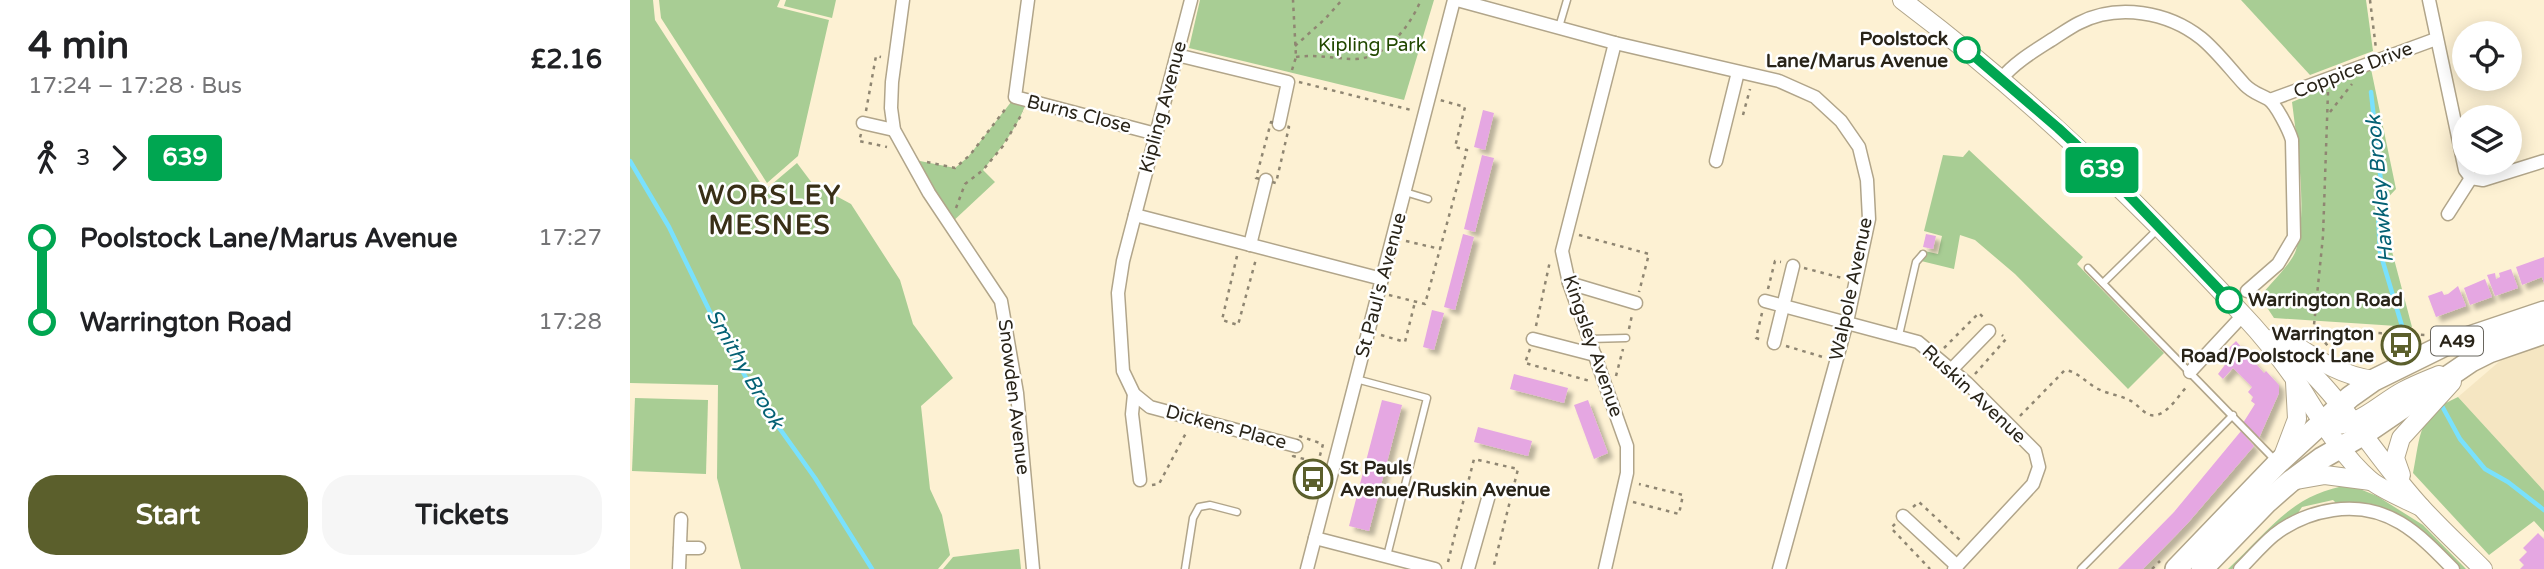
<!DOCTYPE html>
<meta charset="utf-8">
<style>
body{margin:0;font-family:"Varela Round",sans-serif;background:#f6f6f6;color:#202124;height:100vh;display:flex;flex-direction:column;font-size:26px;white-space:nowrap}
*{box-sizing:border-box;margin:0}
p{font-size:23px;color:#757577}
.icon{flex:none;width:38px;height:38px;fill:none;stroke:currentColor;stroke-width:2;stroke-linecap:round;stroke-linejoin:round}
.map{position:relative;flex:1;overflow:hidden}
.sheet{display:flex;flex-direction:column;background:#fff;width:630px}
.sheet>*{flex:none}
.badge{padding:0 14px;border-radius:5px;font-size:24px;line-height:46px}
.fabs{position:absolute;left:1822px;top:21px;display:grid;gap:14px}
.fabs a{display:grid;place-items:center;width:70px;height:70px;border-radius:50%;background:#fff;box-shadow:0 4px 18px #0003;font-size:35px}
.map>.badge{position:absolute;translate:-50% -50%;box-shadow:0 0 0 4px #fff}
.legs{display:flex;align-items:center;gap:10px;height:77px;padding:0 28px;font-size:23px}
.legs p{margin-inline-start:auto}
.overview{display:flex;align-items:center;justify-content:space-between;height:119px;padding:0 28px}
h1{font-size:38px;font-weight:700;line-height:52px}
.button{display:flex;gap:14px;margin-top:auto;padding:14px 28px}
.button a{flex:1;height:80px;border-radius:28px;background:#5b5f2c;color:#fff;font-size:28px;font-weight:700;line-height:80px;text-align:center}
.button a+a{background:#f6f6f6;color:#202124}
ul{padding:0 28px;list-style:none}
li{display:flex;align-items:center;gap:24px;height:84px;font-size:26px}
li i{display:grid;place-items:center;width:10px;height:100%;margin:0 9px;background:currentColor}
li i::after{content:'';width:18px;height:18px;margin:-9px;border:5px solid;border-radius:50%;background:#fff}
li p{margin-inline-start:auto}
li:first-child i{background:linear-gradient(#0000 50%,currentColor 0)}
li:last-child i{background:linear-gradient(currentColor 50%,#0000 0)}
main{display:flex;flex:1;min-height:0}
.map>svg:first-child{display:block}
</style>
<main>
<section class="sheet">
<div class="overview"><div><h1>4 min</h1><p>17:24 – 17:28 · Bus</p></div><b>£2.16</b></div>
<div class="legs"><svg class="icon" aria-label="walk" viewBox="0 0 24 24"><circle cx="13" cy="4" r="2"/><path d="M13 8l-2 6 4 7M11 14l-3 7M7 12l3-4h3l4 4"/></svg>3<svg class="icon" aria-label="forward" viewBox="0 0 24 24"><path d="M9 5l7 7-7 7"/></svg><b class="badge" style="background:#00a651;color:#fff">639</b></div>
<ul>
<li><i style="color:#00a651"></i><b>Poolstock Lane/Marus Avenue</b><p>17:27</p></li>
<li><i style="color:#00a651"></i><b>Warrington Road</b><p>17:28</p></li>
</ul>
<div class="button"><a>Start</a><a>Tickets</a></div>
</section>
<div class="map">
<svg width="1914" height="569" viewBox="0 0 1914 569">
<defs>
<filter id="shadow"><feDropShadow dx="5" dy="5" stdDeviation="2" flood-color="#0004"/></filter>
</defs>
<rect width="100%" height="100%" fill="#fdf1d3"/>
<path fill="#f5e6c2" d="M1914,331V491L1828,397L1899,336Z"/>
<g fill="#a8cd94">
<path d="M0,0H23L25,20L135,190L167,163L182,183L221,204L270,280L283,324L323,378L291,406L300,489L312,515L320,555L308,569H111L87,478L88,385L0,383Z"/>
<path d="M29,0H150L147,7L199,20L168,156L137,183L31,18Z"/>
<path d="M156,0H206L202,18L154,6Z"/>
<path d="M570,0H804L774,100L559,48Z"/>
<path d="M1611,0H1736L1743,51L1680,75Z"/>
<path d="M1741,69L1766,189L1750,206L1782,327L1644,318L1630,297C1639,285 1662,263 1666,250C1678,211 1667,143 1662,102Z"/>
<path d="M385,97L397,100C388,128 371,148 353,170L365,182L320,224L280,159L325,168L338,157Z"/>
<path d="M1339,150L1453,257L1447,264L1534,353L1498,389L1385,274L1345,240L1330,235L1324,269L1287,260L1290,250L1308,254L1312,236L1294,231L1313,155L1333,157Z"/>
<path d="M1828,397L1914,491V532L1904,521L1859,555L1783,473C1791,434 1787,415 1828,397Z"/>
<path d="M5,398L78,400L76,474L2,471Z"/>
<path d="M1720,485L1747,496L1793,525L1836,569H1830C1808,546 1783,517 1752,508C1738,504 1722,505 1708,505L1703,500L1672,507L1668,513L1635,537L1602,569H1598C1638,532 1662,493 1720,485Z"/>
<path d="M389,549L391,569H313L323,557Z"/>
</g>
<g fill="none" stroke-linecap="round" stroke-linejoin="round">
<g stroke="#79e1fd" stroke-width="4.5">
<path d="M1741,92L1751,182L1748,214L1750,252L1772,326"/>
<path d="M0,161L39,227L82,316L125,394L185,478L242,569"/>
<path d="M1812,406L1830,439L1855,469L1878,482L1914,510"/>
</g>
</g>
<g fill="#e5a7e2" filter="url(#shadow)">
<path d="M853,110L864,113L855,150L844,147Z"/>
<path d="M852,155L864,158L845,232L834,229Z"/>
<path d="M833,234L844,237L825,310L814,307Z"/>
<path d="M1296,234L1306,236L1303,249L1293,247Z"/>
<path d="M1914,257V283L1912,277L1892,285L1886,267Z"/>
<path d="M1881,269L1888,288L1865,296L1857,275L1865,273L1866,279L1870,277L1869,273Z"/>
<path d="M1855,279L1862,297L1840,305L1834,288Z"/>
<path d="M1828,286L1836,306L1806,317L1798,296L1812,291L1814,295L1818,294Z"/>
<path d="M802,310L814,313L804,350L793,347Z"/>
<path d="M1606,341L1634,373L1636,371L1649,385V393L1629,438L1613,423L1625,404L1621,401L1623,397L1618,392L1622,387L1603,368L1593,379L1588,374L1597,362L1591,356Z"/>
<path d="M884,374L938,388L934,403L880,389Z"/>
<path d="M752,400L772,405L739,531L719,526Z"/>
<path d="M958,400L978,453L964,459L944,405Z"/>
<path d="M848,427L902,441L898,456L844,442Z"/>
<path d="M1611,431L1624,446L1557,524L1513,569H1488L1544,512Z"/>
<path d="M1908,533L1914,539V569H1890L1894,565L1889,560L1897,552L1893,548Z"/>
</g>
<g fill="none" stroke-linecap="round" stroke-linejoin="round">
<defs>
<g id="service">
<path d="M929,27L937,0"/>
<path d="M775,192L798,199"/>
<path d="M1458,268L1644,459"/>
<path d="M1473,283L1529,228"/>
<path d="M1269,335L1286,262L1293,254"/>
<path d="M959,339L996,338"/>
<path d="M726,379L797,398L757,556"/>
<path d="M555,569L563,518L569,507L580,505L607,512"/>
<path d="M1451,569L1603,415"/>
</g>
<g id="minor">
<path d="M273,0L262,82L261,108L264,130L299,193L371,301L387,393L403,569"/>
<path d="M398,0L385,97L526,134"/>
<path d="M561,0L493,261L488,293L493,371L504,394L520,407L666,446"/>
<path d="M827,0L985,43L1149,81L1185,97L1211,121L1229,147L1237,180L1239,219L1217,322L1149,569"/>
<path d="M1799,0L1835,170L1841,178L1853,180L1914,161"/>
<path d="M547,55L658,82L649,124"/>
<path d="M1371,79C1386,61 1406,50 1426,37C1434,32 1441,27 1449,23C1488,3 1538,12 1571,38C1587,51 1601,70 1615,85C1623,93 1629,94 1638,99C1646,104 1659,130 1662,140L1664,237L1648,264L1617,291"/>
<path d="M1640,100L1806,39"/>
<path d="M233,123L264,130"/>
<path d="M1086,161L1108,72"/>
<path d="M1818,214L1841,178"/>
<path d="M505,215L752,279"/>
<path d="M620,245L636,180"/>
<path d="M939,283L1006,303"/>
<path d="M1135,301L1288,342L1337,383L1405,451L1409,467L1403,484L1324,569"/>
<path d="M903,339L965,355"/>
<path d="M1144,343L1163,266"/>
<path d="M1322,369L1359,331"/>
<path d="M1560,372L1613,315"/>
<path d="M504,394L502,414L510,480"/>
<path d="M1273,516L1327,566"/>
<path d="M685,538L805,569"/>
<path d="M50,548H69"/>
<path d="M49,569L51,519"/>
<path d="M677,569L824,0"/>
<path d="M838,569L859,495"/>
<path d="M975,569L997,473V446L939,283L932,251L985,43"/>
<path d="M1610,569C1621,558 1632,545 1644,535C1662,521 1682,513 1703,510C1758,502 1788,533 1823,569"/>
</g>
<g id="secondary">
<path d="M1272,0C1397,94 1508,202 1614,316C1633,336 1651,359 1667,382C1689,416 1709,453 1740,480C1754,491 1775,499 1791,507"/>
<path d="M1641,339C1705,382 1740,452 1792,508C1811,529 1833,549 1853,569"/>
<path d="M1665,345C1691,362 1713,376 1744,380"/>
<path d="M1693,422C1723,434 1748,404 1773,391C1784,385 1797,380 1809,375"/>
<path d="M1653,456L1667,419L1665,382"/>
<path d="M1771,475L1765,458L1771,438L1822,382"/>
<path d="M1661,481L1695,475L1741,481"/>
</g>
<g id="trunk">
<path d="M1546,569L1648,463L1720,397L1744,380L1813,346L1914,312"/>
<path d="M1572,569L1637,502L1661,481L1692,458L1734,434L1841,361L1859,352L1914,333"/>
</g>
</defs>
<use href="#service" stroke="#b1a58a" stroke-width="9"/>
<use href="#minor" stroke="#b1a58a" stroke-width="15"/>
<use href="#secondary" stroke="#b1a58a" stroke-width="20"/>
<use href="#trunk" stroke="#b1a58a" stroke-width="24"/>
<g stroke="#8f8672" stroke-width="2.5" stroke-dasharray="3.5 5" stroke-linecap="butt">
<path d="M1740,0L1746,49"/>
<path d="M665,46L695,19L712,0"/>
<path d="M666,57C687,54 705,59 726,59C756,58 780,26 791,0"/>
<path d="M662,70L666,57L663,0"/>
<path d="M669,82L781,110"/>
<path d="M1698,92L1693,236L1684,325L1685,331L1698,346"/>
<path d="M236,111L246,56L251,57"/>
<path d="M1700,112L1722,84"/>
<path d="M1113,115L1120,89"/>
<path d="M641,122L659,127L646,183L626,178Z"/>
<path d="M231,134L229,141L257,147"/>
<path d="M297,162L325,168L340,155L377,107"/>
<path d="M326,208L335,184L353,170L373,146L393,112"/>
<path d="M949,235L1019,254L1009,292"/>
<path d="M776,241L810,249"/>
<path d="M607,256L592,320L608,325L626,259"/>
<path d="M1174,268L1212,278"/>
<path d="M1138,289L1145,261L1151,262"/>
<path d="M759,295L795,304L837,150L825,147L835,107L810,100"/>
<path d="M1132,313L1126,338L1132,340"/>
<path d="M906,326L920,261"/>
<path d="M999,329L1002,315"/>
<path d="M1672,330L1795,335"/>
<path d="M751,335L775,342L785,302"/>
<path d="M1156,346L1193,357"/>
<path d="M1314,348L1349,313L1354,318"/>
<path d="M900,349L895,363L960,381"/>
<path d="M1345,374L1376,339L1372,335"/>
<path d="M986,376L993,349"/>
<path d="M1390,416L1435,370C1449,372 1456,383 1468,389C1478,394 1489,395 1499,400C1509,404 1515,418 1527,415C1539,412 1550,394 1558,385"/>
<path d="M669,436L693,444L688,463L663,456Z"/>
<path d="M522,485L529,484L557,431"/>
<path d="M1003,502L1049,514L1053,495L1009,484"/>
<path d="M1283,507L1289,502L1332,542"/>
<path d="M1265,524L1261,528L1300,569"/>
<path d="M818,562L844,459L888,469L863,569"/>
<path d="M1522,569L1530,561"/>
</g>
<use href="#service" stroke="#fff" stroke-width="6"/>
<use href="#minor" stroke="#fff" stroke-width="12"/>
<use href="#secondary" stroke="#fff" stroke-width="18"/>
<use href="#trunk" stroke="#fff" stroke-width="21"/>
</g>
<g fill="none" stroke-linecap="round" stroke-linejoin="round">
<defs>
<path id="line-1" d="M1337,50L1428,128L1484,180L1599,300"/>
</defs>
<use href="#line-1" stroke="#fff" stroke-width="16"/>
<use href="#line-1" stroke="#00a651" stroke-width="10"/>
</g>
<defs>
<symbol id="bus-ring" viewBox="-11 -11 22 22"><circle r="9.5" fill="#fff" stroke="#5b5f2c" stroke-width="1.5"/><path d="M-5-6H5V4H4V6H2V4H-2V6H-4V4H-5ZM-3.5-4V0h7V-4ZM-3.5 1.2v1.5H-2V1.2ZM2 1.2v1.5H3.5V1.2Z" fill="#5b5f2c"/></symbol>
</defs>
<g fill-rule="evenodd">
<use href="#bus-ring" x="1749" y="323" width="44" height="44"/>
<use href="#bus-ring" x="661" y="457" width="44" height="44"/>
</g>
<g fill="#fff" stroke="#00a651" stroke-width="3.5">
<circle cx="1337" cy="50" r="12"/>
<circle cx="1599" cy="300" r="12"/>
</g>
<g text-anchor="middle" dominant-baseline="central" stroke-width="5" stroke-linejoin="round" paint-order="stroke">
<rect fill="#fff" stroke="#69665e" stroke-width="2" x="1801" y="326.5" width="52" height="29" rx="5"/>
<g font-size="18" font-weight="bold" fill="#292419">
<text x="1827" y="341">A49</text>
</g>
<g font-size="19" font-weight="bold" fill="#292419" stroke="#fff" text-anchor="end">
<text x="1318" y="39">Poolstock<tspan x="1318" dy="22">Lane/Marus Avenue</tspan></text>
<text x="1618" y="300" text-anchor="start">Warrington Road</text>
</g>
<g font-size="19" fill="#224800" stroke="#fff">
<text x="742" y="45">Kipling Park</text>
</g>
<g font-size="19" fill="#292419" stroke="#fff">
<text transform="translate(1723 70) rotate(-21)">Coppice Drive</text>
<text transform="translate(533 107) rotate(-75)">Kipling Avenue</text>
<text transform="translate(449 114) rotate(14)">Burns Close</text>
<text transform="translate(751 285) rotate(-75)">St Paul's Avenue</text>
<text transform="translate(1221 289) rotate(-78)">Walpole Avenue</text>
<text transform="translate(963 346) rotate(71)">Kingsley Avenue</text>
<text transform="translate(1344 394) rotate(43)">Ruskin Avenue</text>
<text transform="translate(384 397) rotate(83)">Snowden Avenue</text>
<text transform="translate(596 427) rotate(15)">Dickens Place</text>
</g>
<g font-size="19" font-weight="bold" fill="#292419" stroke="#fff" text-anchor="end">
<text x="1744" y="334">Warrington<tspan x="1744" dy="22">Road/Poolstock Lane</tspan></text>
<text x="710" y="468" text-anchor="start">St Pauls<tspan x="710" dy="22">Avenue/Ruskin Avenue</tspan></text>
</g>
<g font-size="21" font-style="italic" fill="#046174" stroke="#fff">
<text transform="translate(1750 189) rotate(-95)">Hawkley Brook</text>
<text transform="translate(115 369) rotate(60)">Smithy Brook</text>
</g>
<g font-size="26" font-weight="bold" letter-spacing="2" fill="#392f17" stroke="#fff">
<text x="140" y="195">WORSLEY<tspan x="140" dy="30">MESNES</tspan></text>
</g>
</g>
</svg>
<div class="fabs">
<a><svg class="icon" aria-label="locate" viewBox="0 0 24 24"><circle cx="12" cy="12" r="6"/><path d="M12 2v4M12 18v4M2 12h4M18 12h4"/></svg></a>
<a><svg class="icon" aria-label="layers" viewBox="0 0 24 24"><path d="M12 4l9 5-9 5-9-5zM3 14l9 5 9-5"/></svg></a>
</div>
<b class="badge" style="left:1472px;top:170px;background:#00a651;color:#fff">639</b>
</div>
</main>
